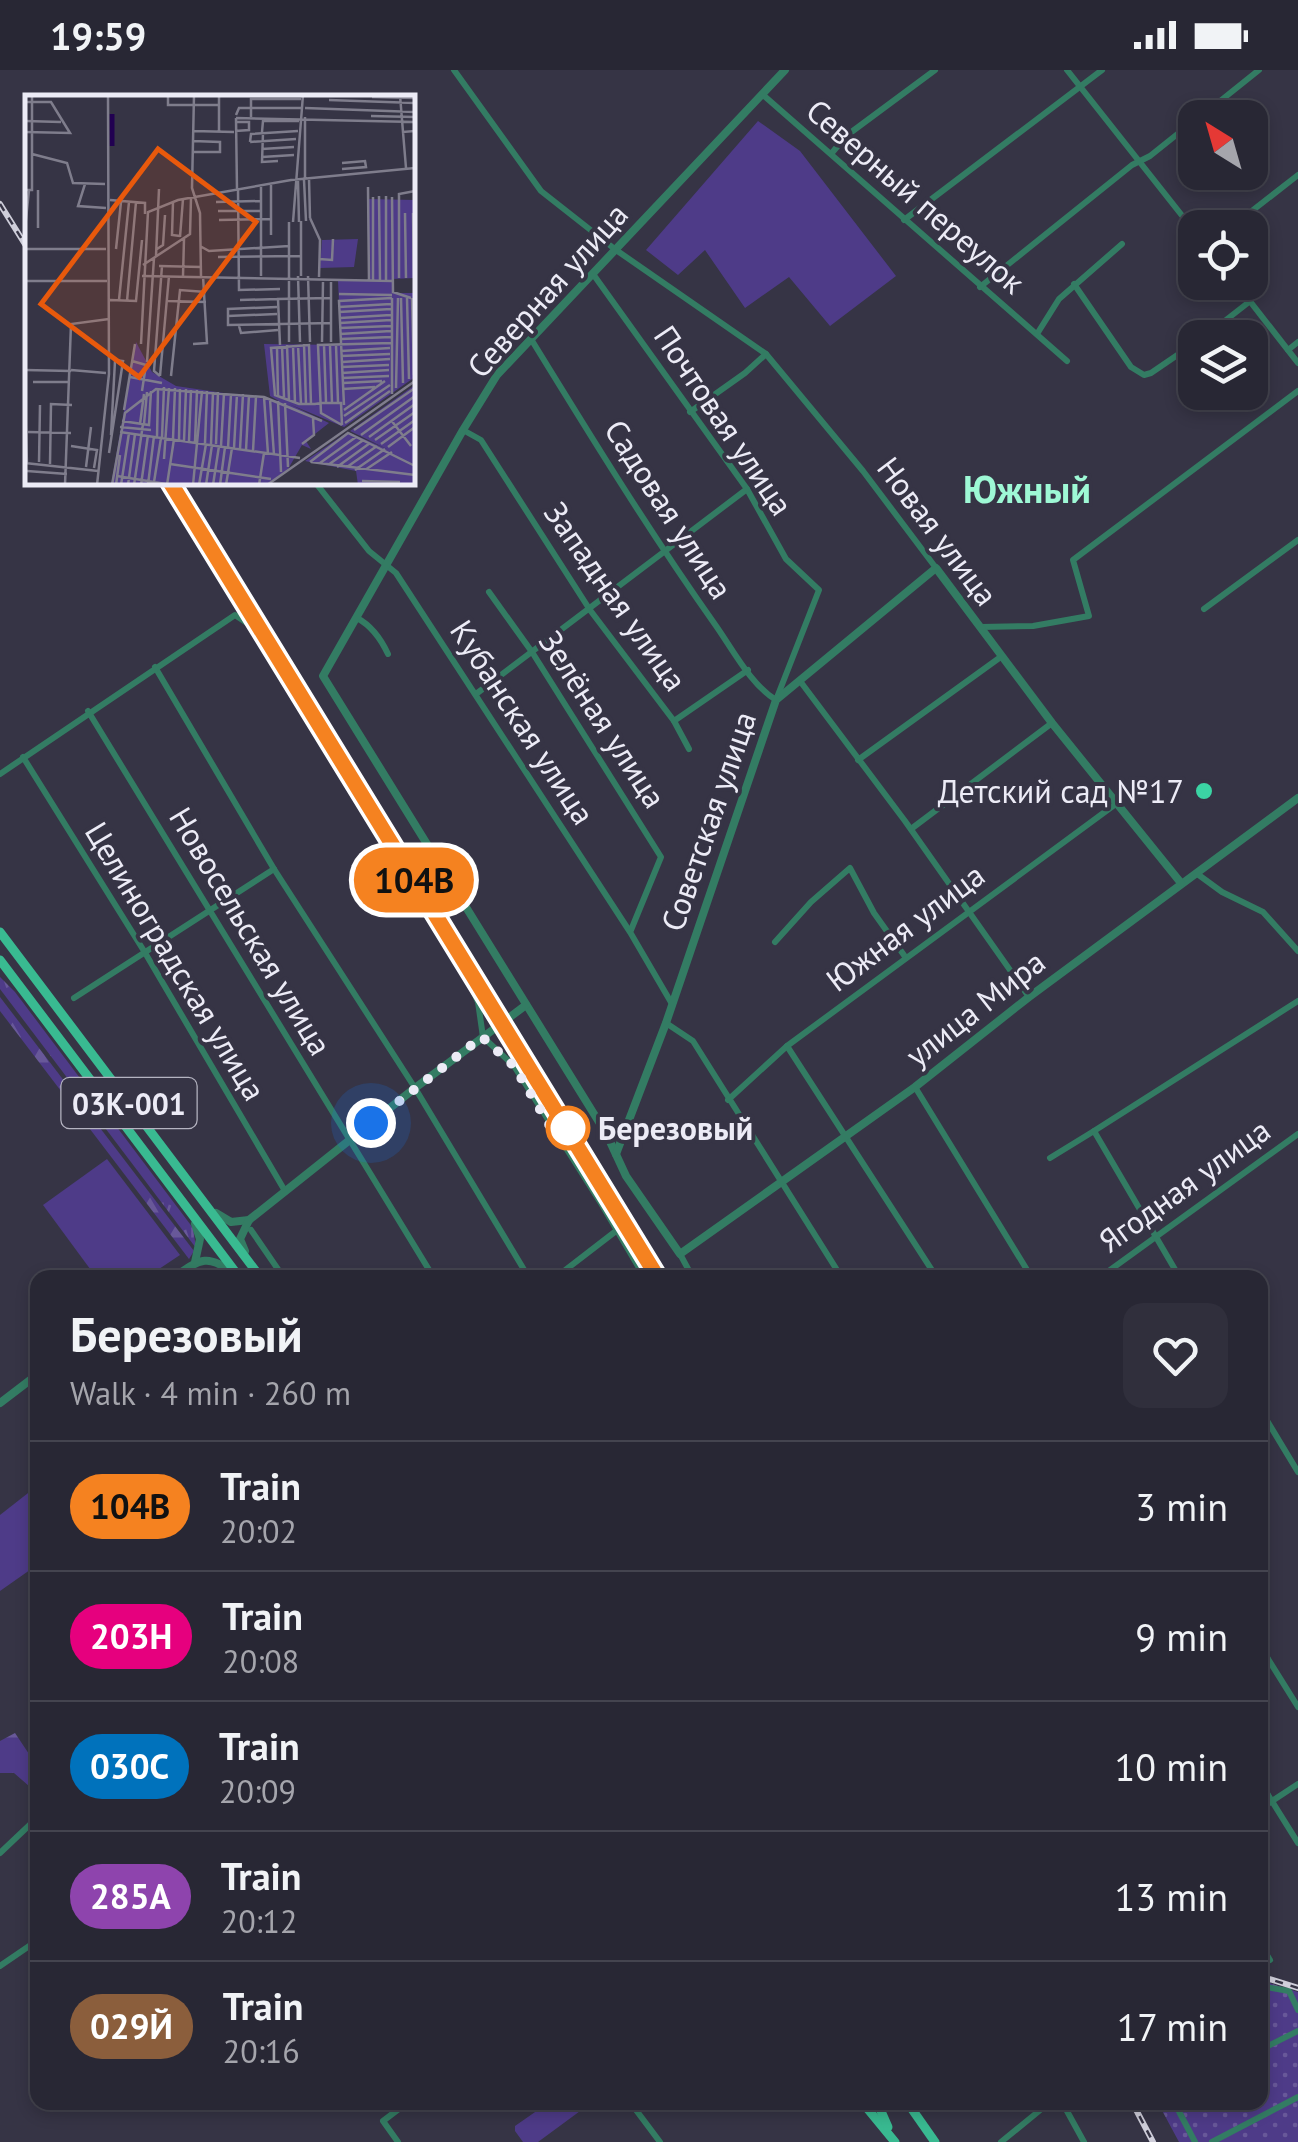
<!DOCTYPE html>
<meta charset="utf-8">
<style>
body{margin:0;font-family:"PT Sans",sans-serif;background:#302f3c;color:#f1f3f6;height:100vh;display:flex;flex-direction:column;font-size:38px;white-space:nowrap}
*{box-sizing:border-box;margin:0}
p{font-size:32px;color:#a5a5ac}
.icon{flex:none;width:55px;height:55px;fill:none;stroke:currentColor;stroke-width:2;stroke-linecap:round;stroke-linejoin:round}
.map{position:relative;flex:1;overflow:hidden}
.side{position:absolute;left:30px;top:1200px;width:1238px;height:840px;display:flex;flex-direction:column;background:#282734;border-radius:20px;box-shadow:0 5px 15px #0003,0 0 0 2px #44444f}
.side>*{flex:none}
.badge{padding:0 20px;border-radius:32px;font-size:35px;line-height:65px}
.needle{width:65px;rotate:323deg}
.fabs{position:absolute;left:1178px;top:30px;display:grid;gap:20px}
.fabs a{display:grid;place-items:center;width:90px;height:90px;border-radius:20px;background:#282734;box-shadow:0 5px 15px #0003,0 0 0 2px #44444f;font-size:50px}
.you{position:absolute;width:50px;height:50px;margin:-25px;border:8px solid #fff;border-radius:50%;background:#1a73e8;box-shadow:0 0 0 15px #1a73e833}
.map>.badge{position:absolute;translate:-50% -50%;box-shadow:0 0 0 5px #fff}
.round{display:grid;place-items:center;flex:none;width:105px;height:105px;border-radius:20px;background:#302f3c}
.overview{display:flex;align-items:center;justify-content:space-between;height:170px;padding:0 40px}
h1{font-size:48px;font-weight:800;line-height:75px}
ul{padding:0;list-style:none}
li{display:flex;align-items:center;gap:30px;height:130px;padding:0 40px;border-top:2px solid #44444f}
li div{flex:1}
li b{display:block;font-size:38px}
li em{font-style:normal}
li .badge{min-width:110px;font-weight:700;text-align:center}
.status{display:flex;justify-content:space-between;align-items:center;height:70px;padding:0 50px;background:#282734;direction:ltr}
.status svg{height:28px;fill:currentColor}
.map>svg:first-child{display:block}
</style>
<div class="status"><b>19:59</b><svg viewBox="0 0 49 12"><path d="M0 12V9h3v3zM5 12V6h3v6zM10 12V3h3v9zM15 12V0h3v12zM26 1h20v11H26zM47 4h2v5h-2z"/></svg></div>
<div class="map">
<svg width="1298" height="2072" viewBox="0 0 1298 2072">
<defs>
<pattern id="grass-tufts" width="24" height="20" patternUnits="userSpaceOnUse" patternTransform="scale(2.5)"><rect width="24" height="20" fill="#4e3b88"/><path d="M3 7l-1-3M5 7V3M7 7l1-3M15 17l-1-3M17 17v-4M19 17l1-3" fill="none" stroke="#685899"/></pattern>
<pattern id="forest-firs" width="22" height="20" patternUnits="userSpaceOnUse" patternTransform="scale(2.5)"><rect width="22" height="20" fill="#4e3b88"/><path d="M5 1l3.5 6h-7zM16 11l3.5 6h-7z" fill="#685899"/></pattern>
<pattern id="garden-dots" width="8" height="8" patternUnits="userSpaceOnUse" patternTransform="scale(2.5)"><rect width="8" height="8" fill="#4e3b88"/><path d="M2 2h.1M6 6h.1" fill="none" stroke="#685899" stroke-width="1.8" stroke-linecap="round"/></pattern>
</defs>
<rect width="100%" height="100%" fill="#363445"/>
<path fill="url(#grass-tufts)" d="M0,907L15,922L193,1158L196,1178L0,919Z"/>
<g fill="url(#forest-firs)">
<path d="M0,927L194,1181L189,1189L0,941Z"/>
<path d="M15,1663L37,1696V1723L14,1703H0V1671Z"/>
</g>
<g fill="#4e3b88">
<path d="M758,51L800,81L896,206L830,256L789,207L745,238L705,180L678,205L646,180Z"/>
<path d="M107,1089L180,1185L147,1207H96L43,1135Z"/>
<path d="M37,1416V1495L0,1521V1445Z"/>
<path d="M548,2033L551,2036L556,2033H591L538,2072H523L515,2061V2056Z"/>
</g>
<path fill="url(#garden-dots)" d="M1260,1910L1298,1922V2072H1179L1158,2033L1260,2032Z"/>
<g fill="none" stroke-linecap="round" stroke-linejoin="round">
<g stroke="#337c63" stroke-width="6">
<path d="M454,0L541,121L616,180L766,284L863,401L936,498"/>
<path d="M1067,0L1195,162"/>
<path d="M762,24L1067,291"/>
<path d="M1199,48L1259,0"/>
<path d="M831,84L846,66L935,0"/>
<path d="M904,150L1102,0"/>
<path d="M1230,158L1298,105"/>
<path d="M1235,212L1298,293"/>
<path d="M1074,214L1131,297L1144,305L1151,303L1195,273"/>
<path d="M980,217L1132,95L1150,86L1195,50"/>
<path d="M1037,264L1059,229L1122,174"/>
<path d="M1203,268L1249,232"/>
<path d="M531,269C590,365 649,461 714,553C732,578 750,614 776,630L819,520L786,489L747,419L593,204"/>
<path d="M1288,280L1298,272"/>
<path d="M690,342L745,303L766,284"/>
<path d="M463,360L481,370L590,540L674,651L748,600"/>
<path d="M315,412L369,481L396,503L630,862L672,934"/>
<path d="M489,522L532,582L661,787L631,860"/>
<path d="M1204,539L1298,470"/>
<path d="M357,548C372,556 381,569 388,584"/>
<path d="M981,557L1033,556L1089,546L1073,490L1298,321"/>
<path d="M155,597L274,799L415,1018L529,1208"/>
<path d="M800,611L905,751L1029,927"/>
<path d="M476,624L747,419"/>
<path d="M88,641L434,1208"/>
<path d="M674,651L689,679"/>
<path d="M23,687L144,881L285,1121"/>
<path d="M858,690L1002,586"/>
<path d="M0,704L235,545L253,557L266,576L464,899L478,932L483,967L514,996L602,1135L645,1208"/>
<path d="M911,759L1052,653"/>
<path d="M1196,803L1222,822L1263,842L1298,881"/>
<path d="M775,872L811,832L850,798L874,843L906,888"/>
<path d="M74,928L274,799"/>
<path d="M666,953L693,971L842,1208"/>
<path d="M787,976L937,1208"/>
<path d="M915,1017L1032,1208"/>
<path d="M728,1030L787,976L1117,733"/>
<path d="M1050,1088L1094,1061"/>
<path d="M251,1160L284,1208"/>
<path d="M680,1184L693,1208"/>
<path d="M555,1208L616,1161"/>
<path d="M1099,1208L1298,1064"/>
<path d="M1180,1208L1094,1061L1298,931"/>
<path d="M1260,1339L1298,1402"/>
<path d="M1260,1576L1298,1637"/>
<path d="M1260,1712L1298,1773"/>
<path d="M1260,1739L1298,1714"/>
<path d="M0,1783L38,1747"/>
<path d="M1260,1874L1270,1890"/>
<path d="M0,1896L38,1870"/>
<path d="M1260,1916L1289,1921L1298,1940"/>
<path d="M1260,1980L1298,1961"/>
<path d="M630,2032L660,2072"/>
<path d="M1062,2032L1084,2072"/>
<path d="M1174,2032L1195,2072"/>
<path d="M398,2072L383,2051L408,2032"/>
<path d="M1001,2072L1050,2032"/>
<path d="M1212,2072L1298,2027"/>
</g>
<g stroke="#337c63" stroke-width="8">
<path d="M785,0L497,305L463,360L323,606L607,1065L626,1106L680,1184L915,1017L1029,927L1298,728"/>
<path d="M616,1084L666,953L776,630L936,498L1052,653L1181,813"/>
<path d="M216,1143L231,1152L249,1150"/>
<path d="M195,1154L200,1169L195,1192"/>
<path d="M245,1181L240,1169L249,1150L415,1018L526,935"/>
<path d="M173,1208C199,1190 207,1182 234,1204"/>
<path d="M0,1333L38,1304"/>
</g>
<g stroke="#39ba91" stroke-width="9">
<path d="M0,862L261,1208"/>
<path d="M0,890L240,1208"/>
<path d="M862,2032L895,2072"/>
<path d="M877,2032L888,2057"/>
<path d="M907,2032L935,2072"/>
</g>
<defs>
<g id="rail">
<path d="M0,134L28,179"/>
<path d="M169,412L658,1208"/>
<path d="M1260,1906L1298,1918"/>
<path d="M1132,2032L1153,2072"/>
</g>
</defs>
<use href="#rail" stroke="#cfceda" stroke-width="6"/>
<use href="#rail" stroke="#363445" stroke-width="2.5" stroke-dasharray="8" stroke-linecap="butt"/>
</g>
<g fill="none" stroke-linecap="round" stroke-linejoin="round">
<defs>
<path id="line" d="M170,412L658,1208"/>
</defs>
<use href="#line" stroke="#fff" stroke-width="22"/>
<use href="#line" stroke="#f58220" stroke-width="15"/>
<path stroke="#ecebf6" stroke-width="10" stroke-dasharray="0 18" d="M371,1053L482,967L514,996L550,1056L568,1058"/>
</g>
<circle fill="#3bd4a4" stroke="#363445" stroke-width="4" cx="1204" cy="721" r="10"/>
<circle fill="#fff" stroke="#f58220" stroke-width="5" cx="568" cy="1058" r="20"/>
<g text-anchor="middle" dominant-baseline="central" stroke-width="8" stroke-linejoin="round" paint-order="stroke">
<rect fill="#363445" stroke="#b5b4c1" stroke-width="2.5" x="61.5" y="1008" width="135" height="50" rx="8"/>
<g font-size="30" font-weight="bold" fill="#ecebf6">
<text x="129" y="1033">03К-001</text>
</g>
<g font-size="32" fill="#ecebf6" stroke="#363445">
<text transform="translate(916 126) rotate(41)">Северный переулок</text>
<text transform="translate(547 220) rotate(-48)">Северная улица</text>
<text transform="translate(724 350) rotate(56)">Почтовая улица</text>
<text transform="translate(669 439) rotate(57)">Садовая улица</text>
<text transform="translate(938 461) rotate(53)">Новая улица</text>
<text transform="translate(616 526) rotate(55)">Западная улица</text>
<text transform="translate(603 649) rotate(57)">Зелёная улица</text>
<text transform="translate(523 652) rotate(57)">Кубанская улица</text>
<text transform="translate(708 751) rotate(-71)">Советская улица</text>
<text transform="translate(905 857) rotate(-37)">Южная улица</text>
<text transform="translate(251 861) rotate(59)">Новосельская улица</text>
<text transform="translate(176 891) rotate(59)">Целиноградская улица</text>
<text transform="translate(975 938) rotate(-38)">улица Мира</text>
<text transform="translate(1184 1115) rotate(-36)">Ягодная улица</text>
</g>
<g font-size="32" fill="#ecebf6" stroke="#363445" text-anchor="end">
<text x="1184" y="721">Детский сад №17</text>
</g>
<g font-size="32" font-weight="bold" fill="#ecebf6" stroke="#363445" text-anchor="start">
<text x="598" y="1058">Березовый</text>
</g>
<g font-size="38" font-weight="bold" fill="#9ef8d5" stroke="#363445">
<text x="1027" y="418">Южный</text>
</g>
</g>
<g transform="translate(25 25)">
<rect width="390" height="390" fill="#363445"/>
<path d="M333,144L329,172L295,173L297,145Z" fill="#4e3b88"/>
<path d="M342,104L390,105V183L367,184V198H390V282L319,332L264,309L304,328L281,346L286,354L277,350L263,374L241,390H86L111,247L127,277L151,291L254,306L245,301L239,249L316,250L313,186L344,185ZM390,290V390H333L331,376L280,366L323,337L364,355L325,336Z" fill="#4e3b88"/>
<path fill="none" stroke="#210051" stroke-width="5" d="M87,51V19"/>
<path fill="none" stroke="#7f7d8c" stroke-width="2.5" d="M143,0V10H194M169,0L167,93L175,118L176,181M375,0L378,37L390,36M347,2L390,3M304,5L390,8M0,7H26L45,38L0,37M280,13L390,17M211,20L214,13H276M346,21L390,22M226,22V4H276M280,22V83M211,23L390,27M211,23L212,95M0,26L36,27M168,36L209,37M194,36V0M210,36L224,35V27H210M237,37L238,26H274M378,37L381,73M238,38L237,67L253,66M225,47L226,39L273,36M225,47L271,44M237,54L269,52M168,57H195V47L168,46M7,59L42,68L48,88L80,89M237,62L269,60M317,68L340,66L341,72L317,74M284,83L285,123M279,85L281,126M273,86L274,127M60,89L53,111L81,113M246,89V140M236,90V181M343,92L344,186M213,94L214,195L255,194M0,95H7V0M354,101L355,186M361,101V186M348,102V186M367,102L368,197L386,203M85,105L120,108V119M148,107L147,140L155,141M191,107L236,106M193,116H235M380,118L381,183M388,118L389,183M285,123L295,145L294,182M194,125L246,124M276,126V181M264,127V247M268,127L278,0M13,133V95M0,134L4,95M155,142L158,104M175,151L184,156L264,151M0,154H81M91,154L96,107M132,154L138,150L140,120M131,161L134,94M193,162L276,161M294,164L307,165L308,144M118,170L165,139L166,103M134,171L176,172M117,181L368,186M158,181L159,144M273,181L275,247M283,181L285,247M374,183V99L390,96M0,186H82M306,187V247M314,199L367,200M367,203V299M376,203L378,288M382,203L384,284M387,203L389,280M85,205L111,206L117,145M94,205L104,107M215,205L253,204M102,206L111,107M143,206L181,207M252,212L203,214V230L307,228M314,212L366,209M314,217L366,214M203,221L252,219M315,223L366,220M315,228L366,225M214,231L216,238L253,235M315,233L366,231M315,239L366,236M316,244L366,242M297,247L298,187M116,249L123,117L153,105L266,85L390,73M168,249L182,248L178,181M279,249L281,309M255,250L253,204L306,203M262,250L264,305M273,250L276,309M299,250L301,307M311,250L313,307M257,251L259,302M268,251L270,308M305,251L307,308M252,253L253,300M316,256L365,253M316,261L365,259M107,266L121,270L117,296M122,267L129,163M317,267L365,264M317,272L364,270M0,275L46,276M46,275L81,278M317,278L364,275M135,281L129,276L137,171M135,281L144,181M146,281L155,195L181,197M105,282L137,288M317,283L364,281M8,287H45M318,288L357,286M371,293L373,203M318,294L350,292M239,302L243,359M245,304L249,360M253,306L256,377M0,307L2,368M260,308L263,372M286,309L284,250L246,253L250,300L274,309H290L296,308H316L317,330M319,310L314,206L367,203M99,315L110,249M319,315L360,286M319,321L365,290M366,325L386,351M97,326L124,330L126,296M320,328L365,296M115,329L119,299M119,329L122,297M317,330L296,318L293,250L366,248M95,332L126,335M329,335L390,293M3,337L46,338M95,337L275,363M86,340L90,266M336,340L390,301M132,342L133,295M344,342L390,309M137,343L139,292M148,344L150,293M154,345L155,294M350,345L390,317M159,346L161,294M164,346L166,295M170,347L172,295M180,348L182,296M186,349L188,297M191,349L193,297M277,349L289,340L288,323M356,349L390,325M46,351L72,355L69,373M196,351L199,298M363,352L390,332M203,353L206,299M209,353L212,299M215,354L218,299M221,355L224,300M228,356L231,301M84,358L98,266L90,265M139,364L144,293M14,367L15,310M285,367L323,338L390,371M286,367L390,380M0,368L73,376M295,368L331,342M25,369L26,309L47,310M145,369L246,384M303,370L337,346M61,372L66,332M312,372L345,348M322,372L352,351M330,375L360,354M340,375L367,357M2,376L42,379M92,381L147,390M337,386L375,387M129,387L136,343M40,390L46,229L84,224M72,390L84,279L83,0M87,390L100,318L131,294L239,302L297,326M91,390L95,360M96,390L104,338M103,390L110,339M109,390L118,329M116,390L123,340M123,390L129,341M142,390L149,344M168,390L177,296M174,390L181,349M181,390L187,350M188,390L194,351M195,390L200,352M201,390L207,353M234,390L239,358M242,390L390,286"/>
<path fill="#e8590c" fill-opacity="0.15" stroke="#e8590c" stroke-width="5" d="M133,54L231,127L114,282L16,209Z"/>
<rect width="390" height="390" fill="none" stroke="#ecebf6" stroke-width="5"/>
</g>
</svg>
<div class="fabs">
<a><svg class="needle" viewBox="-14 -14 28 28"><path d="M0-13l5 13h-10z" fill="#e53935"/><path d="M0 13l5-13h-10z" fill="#a5a5ac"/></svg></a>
<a><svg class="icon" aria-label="locate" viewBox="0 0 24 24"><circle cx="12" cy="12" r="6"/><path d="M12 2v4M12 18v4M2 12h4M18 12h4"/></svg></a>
<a><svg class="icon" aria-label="layers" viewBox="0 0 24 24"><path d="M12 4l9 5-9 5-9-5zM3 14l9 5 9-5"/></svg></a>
</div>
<div class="you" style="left:371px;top:1053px"></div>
<b class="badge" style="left:414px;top:810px;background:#f58220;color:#111">104В</b>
<section class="side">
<div class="overview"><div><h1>Березовый</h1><p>Walk · 4 min · 260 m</p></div><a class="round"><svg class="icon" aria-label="heart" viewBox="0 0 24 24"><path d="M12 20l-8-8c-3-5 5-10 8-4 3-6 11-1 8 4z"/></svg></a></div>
<ul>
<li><span class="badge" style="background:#f58220;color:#111">104В</span><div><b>Train</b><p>20:02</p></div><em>3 min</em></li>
<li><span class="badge" style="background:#e6007e;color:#fff">203Н</span><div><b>Train</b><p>20:08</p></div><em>9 min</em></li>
<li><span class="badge" style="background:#0072bc;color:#fff">030C</span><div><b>Train</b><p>20:09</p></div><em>10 min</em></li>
<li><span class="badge" style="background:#8e44ad;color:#fff">285А</span><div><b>Train</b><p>20:12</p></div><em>13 min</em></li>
<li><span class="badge" style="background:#8b5e3c;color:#fff">029Й</span><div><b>Train</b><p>20:16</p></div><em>17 min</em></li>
</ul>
</section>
</div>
